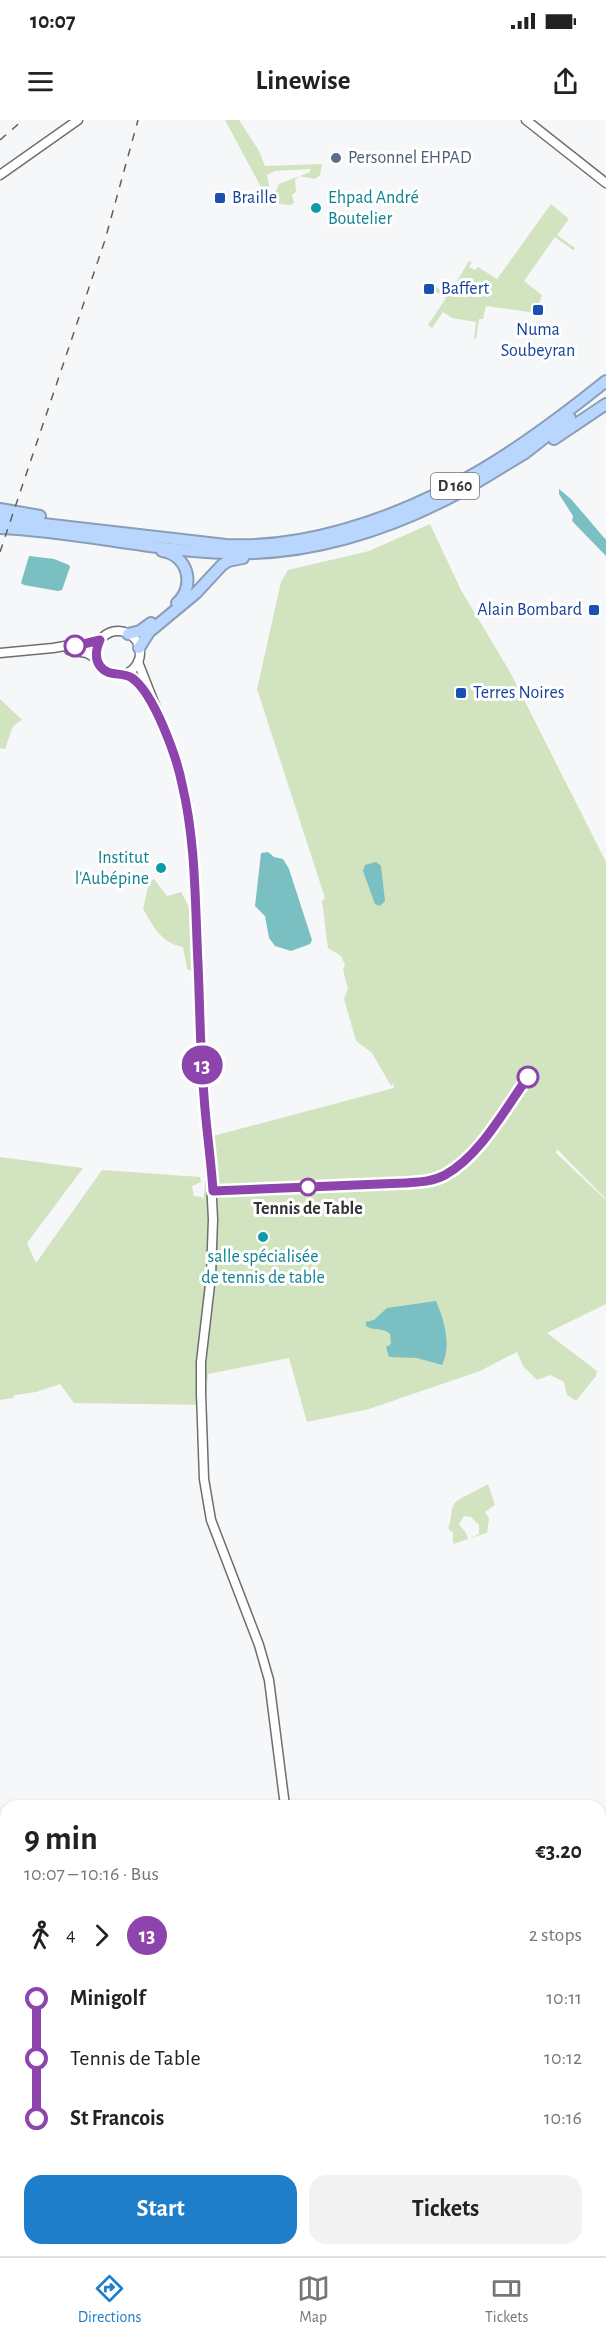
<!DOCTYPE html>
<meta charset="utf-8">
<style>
body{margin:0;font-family:"Alegreya Sans",sans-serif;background:#f2f2f2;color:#222;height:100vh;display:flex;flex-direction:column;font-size:22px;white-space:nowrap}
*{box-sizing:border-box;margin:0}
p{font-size:20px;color:#767676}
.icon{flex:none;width:33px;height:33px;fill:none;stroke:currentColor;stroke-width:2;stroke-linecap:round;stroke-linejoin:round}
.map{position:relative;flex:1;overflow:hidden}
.sheet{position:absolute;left:0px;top:1680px;width:606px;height:456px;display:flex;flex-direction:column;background:#fff;border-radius:18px 18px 0 0;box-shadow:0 2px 4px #0004}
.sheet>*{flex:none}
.badge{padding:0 12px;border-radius:20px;font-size:21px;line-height:39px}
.map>.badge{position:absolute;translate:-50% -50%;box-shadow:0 0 0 3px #fff}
.legs{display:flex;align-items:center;gap:9px;height:66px;padding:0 24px;font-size:20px}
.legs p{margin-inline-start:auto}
.head{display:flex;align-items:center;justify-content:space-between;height:102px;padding:0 24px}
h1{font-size:33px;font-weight:600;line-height:45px}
.action{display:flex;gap:12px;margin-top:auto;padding:12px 24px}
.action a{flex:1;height:69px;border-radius:18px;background:#1f7eca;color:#fff;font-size:24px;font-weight:600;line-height:69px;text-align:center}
.action a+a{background:#f2f2f2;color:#222}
ul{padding:0 24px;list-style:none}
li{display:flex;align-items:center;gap:21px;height:60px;font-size:22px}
li i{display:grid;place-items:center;width:9px;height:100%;margin:0 8px;background:currentColor}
li i::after{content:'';width:15px;height:15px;margin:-8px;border:4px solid;border-radius:50%;background:#fff}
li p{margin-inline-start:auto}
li:first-child i{background:linear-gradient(#0000 50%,currentColor 0)}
li:last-child i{background:linear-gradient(currentColor 50%,#0000 0)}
.status{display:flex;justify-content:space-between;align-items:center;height:42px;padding:0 30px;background:#fff;direction:ltr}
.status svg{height:16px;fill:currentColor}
header{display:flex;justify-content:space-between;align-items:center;height:78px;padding:0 24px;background:#fff;font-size:27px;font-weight:600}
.dock{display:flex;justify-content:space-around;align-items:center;height:84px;border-top:2px solid #e0e0e0;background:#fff;font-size:16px;color:#767676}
.dock a{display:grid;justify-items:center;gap:3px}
.dock .active{color:#1f7eca}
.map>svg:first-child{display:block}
</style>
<div class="status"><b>10:07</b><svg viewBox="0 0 49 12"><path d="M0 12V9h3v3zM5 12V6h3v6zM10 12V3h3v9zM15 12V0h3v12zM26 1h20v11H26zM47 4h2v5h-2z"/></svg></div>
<header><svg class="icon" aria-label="menu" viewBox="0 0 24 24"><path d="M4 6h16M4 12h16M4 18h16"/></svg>Linewise<svg class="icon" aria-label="share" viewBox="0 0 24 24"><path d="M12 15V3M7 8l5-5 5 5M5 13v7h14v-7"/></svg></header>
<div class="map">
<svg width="606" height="2136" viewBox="0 0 606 2136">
<rect width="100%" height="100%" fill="#f6f7f9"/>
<g fill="#d2e3c0">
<path d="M225,0H239L259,31L265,46L322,44L320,55L315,59L299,56L295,60L296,72L292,75L294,83L290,85L279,84L273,78L279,64L310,52V49L275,51L267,55L270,70L262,69Z"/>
<path d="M551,84L569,99L557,115L575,128L573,130L555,117L524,161L542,175L536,193L486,186L483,199H479L476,219H474L476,202L452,198L443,192L432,208L428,205L446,178L430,168L432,165L452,176L454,170L452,169L469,141L472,142L469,147L475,150L478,147L497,159Z"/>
<path d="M430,404L461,470L510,552L606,742V1079L557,1029L556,1033L606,1080V1184L547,1213L597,1251L596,1256L576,1281L567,1275L564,1262L550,1255L537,1260L523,1246L517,1232L480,1251L369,1289L307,1302L289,1238L208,1254L205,1285L74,1283L60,1264L36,1272L15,1275L13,1278L0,1280V1037L83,1048L27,1123L36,1143L102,1050L200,1057L201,1062L192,1066L194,1076L202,1077L203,1080L213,1016L394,968L393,963L391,966L372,933L356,921L344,879L348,869L343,850L345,845L341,836L328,828L322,781L325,778L257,569L281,462L288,450L369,431Z"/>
<path d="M0,579L22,600L13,606L5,629L0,628Z"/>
<path d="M154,759L167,776L181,772L189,787L192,851L187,849L183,827C160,822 155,808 143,789L149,763Z"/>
<path d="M488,1364L495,1385L485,1392L489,1399L487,1413L471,1418L479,1414V1405L471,1397L464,1396L459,1404L466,1413L468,1419L453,1424V1413L448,1408C452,1400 450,1391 454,1384C456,1379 481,1369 488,1364Z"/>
<path d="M6,1801V1848L0,1845V1803L4,1804Z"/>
<path d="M9,2130H105L104,2136H0V2133Z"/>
</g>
<g fill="#7abfc1">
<path d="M559,369L571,379L606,420V436L572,401L573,396L559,374Z"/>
<path d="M29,436L54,439L69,445L70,447L62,470L58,471L24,465L21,463Z"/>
<path d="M268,732L274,737L283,739L289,749L312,820L310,824L291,831L275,826L269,818L265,796L255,786L261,733Z"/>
<path d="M376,742L381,746L385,781L380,786L375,784L363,751L365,745Z"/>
<path d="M436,1181C444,1200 452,1226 442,1245L417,1238L389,1237L386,1227L391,1224L390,1214C383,1207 373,1211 366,1206V1202L374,1200L387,1188Z"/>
</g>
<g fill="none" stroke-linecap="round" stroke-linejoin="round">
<defs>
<g id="secondary">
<path d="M526,0L606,63"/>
<path d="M0,55L78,0"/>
<circle cx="118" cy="533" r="22"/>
<path d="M69,530L87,533L97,539"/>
<path d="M0,533L53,528L100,520"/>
<path d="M138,542L177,641L187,681L193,742L204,982"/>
<path d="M124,554L133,558L148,578"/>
<path d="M204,977L209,1023L213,1099L211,1156L201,1242V1273L204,1359L211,1400L259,1525L269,1560L285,1686"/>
<path d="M324,2130L325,2136"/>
</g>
<g id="highway">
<path d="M554,319L606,284"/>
<path d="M474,364L525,333L570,298"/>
<path d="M0,389L40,396"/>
<path d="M0,399L226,425C266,427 304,421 343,410C446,381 524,327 606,261"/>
<path d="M0,408C76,411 151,431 227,433C306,436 388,411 458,373"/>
<path d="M162,431C188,435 196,466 177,483"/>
<path d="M128,514L140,511L151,503"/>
<path d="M139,528L149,512L196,473L222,445L228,441L243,438"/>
</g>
</defs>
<use href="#secondary" stroke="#6d6e70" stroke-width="11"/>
<use href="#highway" stroke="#8a9eb7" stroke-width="14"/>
<use href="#secondary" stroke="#fff" stroke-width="8"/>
<use href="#highway" stroke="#b9d7fe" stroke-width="10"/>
<g stroke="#5f5f5f" stroke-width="1.5" stroke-dasharray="8 8" stroke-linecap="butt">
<path d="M0,20L23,0"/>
<path d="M0,432L105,120L138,0"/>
</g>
</g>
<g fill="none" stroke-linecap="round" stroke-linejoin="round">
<defs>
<path id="line-1" d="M75,526L100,520C96,529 94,538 100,546C109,558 122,551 132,558C154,573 177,638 182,664C196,722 195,784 198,844C200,888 200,932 204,976C206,1007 211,1039 213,1071L404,1063C418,1062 432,1062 445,1055C480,1036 505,989 528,957"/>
</defs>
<use href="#line-1" stroke="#fff" stroke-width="14"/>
<use href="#line-1" stroke="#8e44ad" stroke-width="9"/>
</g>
<circle fill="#5c6f8a" stroke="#fff" stroke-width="2" cx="336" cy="38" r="6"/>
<g fill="#1a4fb4" stroke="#fff" stroke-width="2">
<rect x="214" y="72" width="12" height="12" rx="3"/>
<rect x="423" y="163" width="12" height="12" rx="3"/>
<rect x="532" y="184" width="12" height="12" rx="3"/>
<rect x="588" y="484" width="12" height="12" rx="3"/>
<rect x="455" y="567" width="12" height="12" rx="3"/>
</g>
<g fill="#0f9aa8" stroke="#fff" stroke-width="2">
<circle cx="316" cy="88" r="6"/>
<circle cx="161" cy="748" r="6"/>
<circle cx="263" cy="1117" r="6"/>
</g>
<g fill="#fff" stroke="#8e44ad" stroke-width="3">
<circle cx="75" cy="526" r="10"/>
<circle cx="528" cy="957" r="10"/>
<circle cx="308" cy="1067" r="8"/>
</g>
<g text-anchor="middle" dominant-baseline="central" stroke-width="6" stroke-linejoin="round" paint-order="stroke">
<rect fill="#fff" stroke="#717171" stroke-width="1.5" x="431" y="353" width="48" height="26" rx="4.5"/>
<g font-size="16" font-weight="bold" fill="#343434">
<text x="455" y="366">D 160</text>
</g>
<g font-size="18" fill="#4e5e75" stroke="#fff" text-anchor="start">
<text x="348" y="38">Personnel EHPAD</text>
</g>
<g font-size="18" fill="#164399" stroke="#fff" text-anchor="start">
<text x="232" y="78">Braille</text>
<text x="441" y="169">Baffert</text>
<text x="538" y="210" text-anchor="middle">Numa<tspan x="538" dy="21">Soubeyran</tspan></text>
<text x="582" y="490" text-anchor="end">Alain Bombard</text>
<text x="473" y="573">Terres Noires</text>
</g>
<g font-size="18" fill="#0d838f" stroke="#fff" text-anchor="start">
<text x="328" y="78">Ehpad André<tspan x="328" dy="21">Boutelier</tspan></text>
<text x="149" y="738" text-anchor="end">Institut<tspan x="149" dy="21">l'Aubépine</tspan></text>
<text x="263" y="1137" text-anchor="middle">salle spécialisée<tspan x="263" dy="21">de tennis de table</tspan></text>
</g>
<g font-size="18" font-weight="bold" fill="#343434" stroke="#fff">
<text x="308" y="1089">Tennis de Table</text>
</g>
</g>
</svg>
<b class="badge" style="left:202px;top:945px;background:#8e44ad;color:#fff">13</b>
<section class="sheet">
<div class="head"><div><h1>9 min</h1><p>10:07 – 10:16 · Bus</p></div><b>€3.20</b></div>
<div class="legs"><svg class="icon" aria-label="walk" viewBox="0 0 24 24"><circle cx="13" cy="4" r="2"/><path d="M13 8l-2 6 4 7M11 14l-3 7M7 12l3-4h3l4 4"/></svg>4<svg class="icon" aria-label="forward" viewBox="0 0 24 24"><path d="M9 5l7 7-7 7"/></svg><b class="badge" style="background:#8e44ad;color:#fff">13</b><p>2 stops</p></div>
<ul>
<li><i style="color:#8e44ad"></i><b>Minigolf</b><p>10:11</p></li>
<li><i style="color:#8e44ad"></i><span>Tennis de Table</span><p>10:12</p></li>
<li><i style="color:#8e44ad"></i><b>St Francois</b><p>10:16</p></li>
</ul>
<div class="action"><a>Start</a><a>Tickets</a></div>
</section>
</div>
<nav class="dock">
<a class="active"><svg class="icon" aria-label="directions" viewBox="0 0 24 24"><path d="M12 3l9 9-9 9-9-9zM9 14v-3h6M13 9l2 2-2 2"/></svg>Directions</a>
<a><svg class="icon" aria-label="map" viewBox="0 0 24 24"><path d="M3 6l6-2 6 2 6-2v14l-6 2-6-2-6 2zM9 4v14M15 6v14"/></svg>Map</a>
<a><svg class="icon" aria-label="tickets" viewBox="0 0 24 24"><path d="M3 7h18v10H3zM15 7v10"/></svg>Tickets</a>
</nav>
